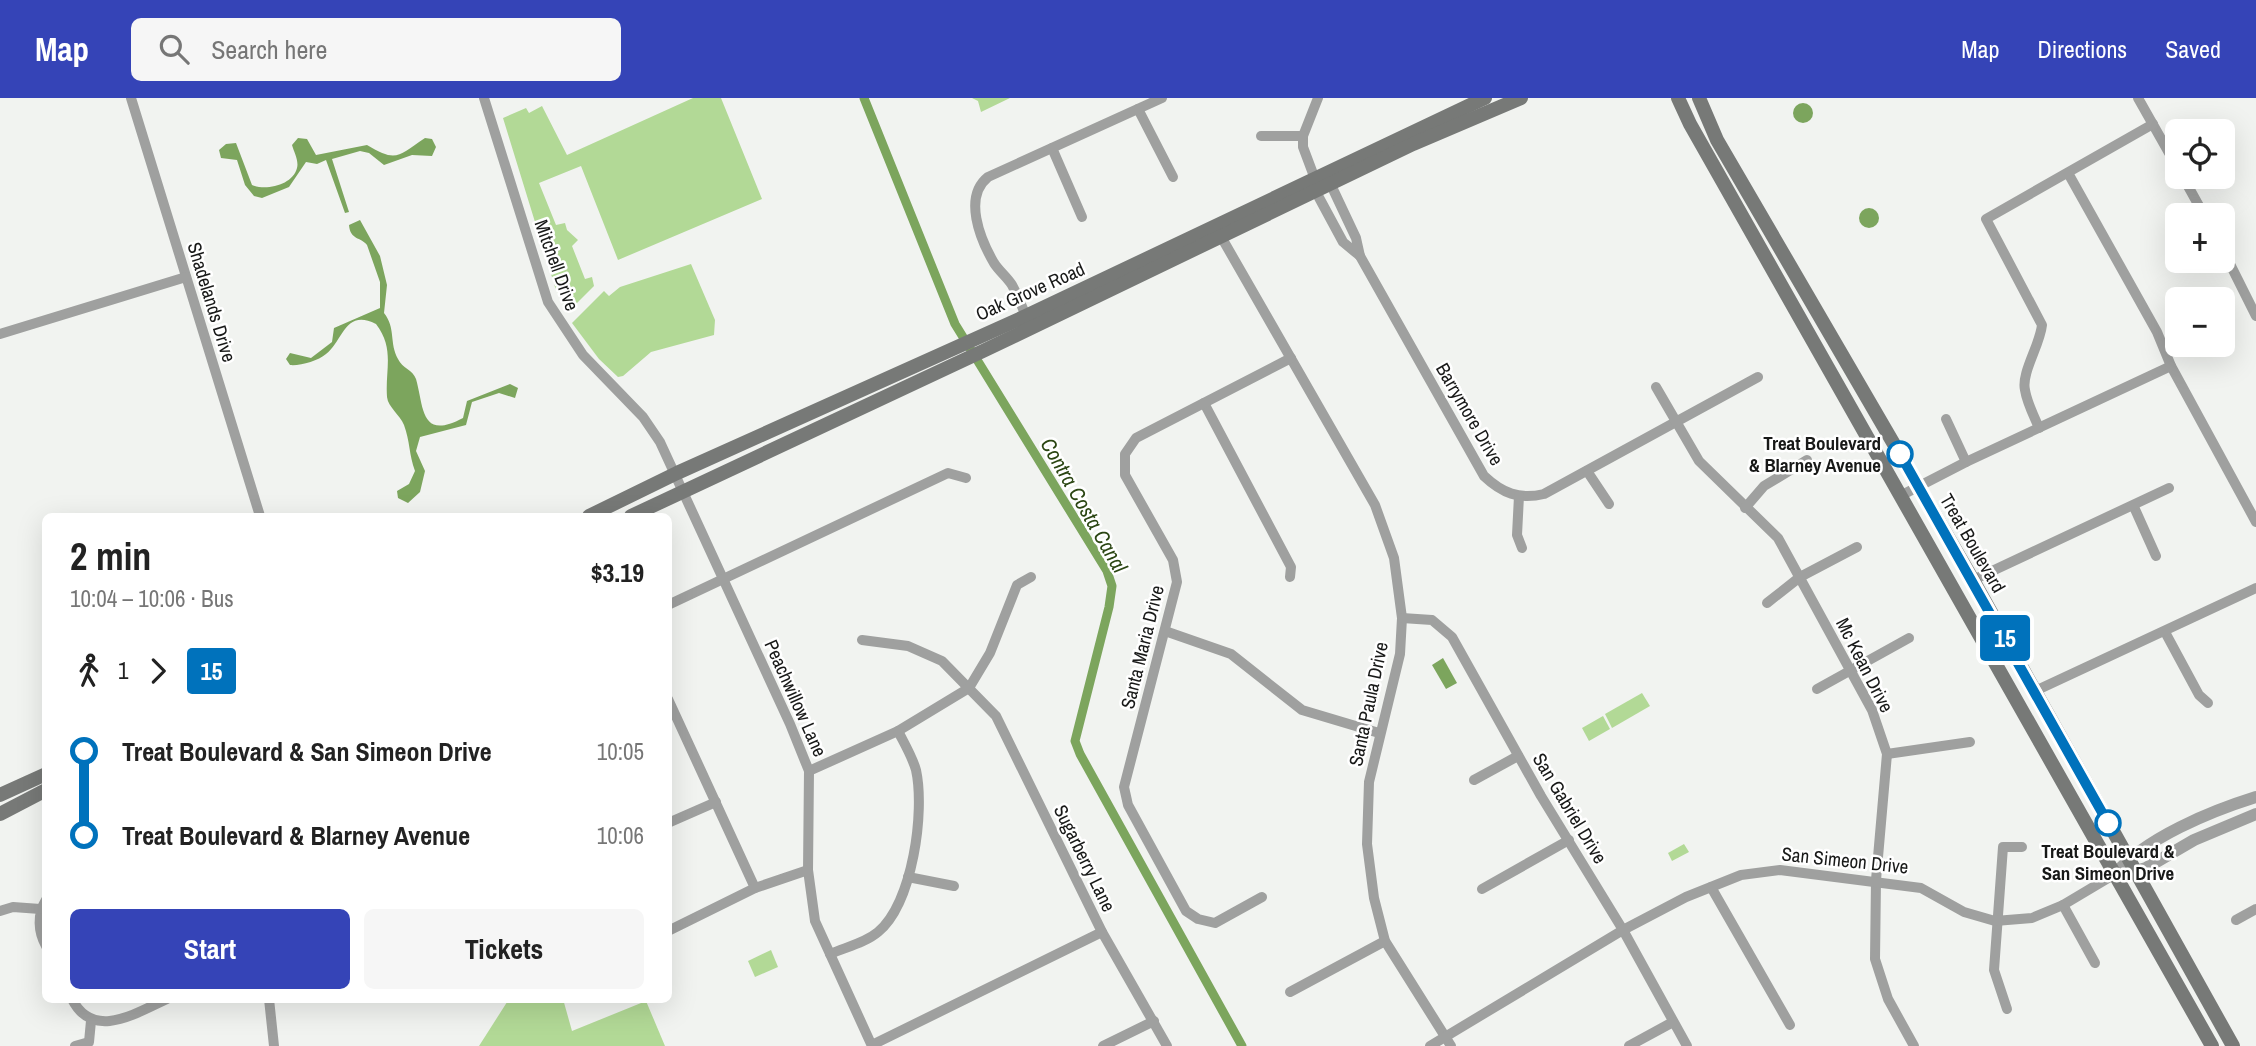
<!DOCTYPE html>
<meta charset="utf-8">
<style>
body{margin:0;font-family:"Archivo Narrow",sans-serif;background:#f6f6f6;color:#222;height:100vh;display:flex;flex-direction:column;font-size:26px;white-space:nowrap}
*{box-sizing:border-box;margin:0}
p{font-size:23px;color:#767676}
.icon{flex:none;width:38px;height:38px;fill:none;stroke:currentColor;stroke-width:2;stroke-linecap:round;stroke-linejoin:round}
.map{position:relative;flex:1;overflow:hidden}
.panel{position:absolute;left:42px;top:415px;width:630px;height:490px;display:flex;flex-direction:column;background:#fff;border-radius:10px;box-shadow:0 7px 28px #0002}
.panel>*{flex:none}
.badge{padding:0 14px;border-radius:5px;font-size:24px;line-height:46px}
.controls{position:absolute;left:2165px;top:21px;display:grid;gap:14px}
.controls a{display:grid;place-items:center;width:70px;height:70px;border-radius:10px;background:#fff;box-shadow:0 7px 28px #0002;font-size:35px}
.map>.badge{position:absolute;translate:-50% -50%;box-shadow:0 0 0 4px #fff}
.legs{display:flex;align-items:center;gap:10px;height:77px;padding:0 28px;font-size:23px}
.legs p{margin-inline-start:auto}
.headline{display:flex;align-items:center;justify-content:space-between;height:119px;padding:0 28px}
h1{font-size:38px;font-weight:700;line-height:52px}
.cta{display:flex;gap:14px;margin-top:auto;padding:14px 28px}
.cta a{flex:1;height:80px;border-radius:10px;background:#3544b7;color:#fff;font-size:28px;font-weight:700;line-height:80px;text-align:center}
.cta a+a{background:#f6f6f6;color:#222}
ul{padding:0 28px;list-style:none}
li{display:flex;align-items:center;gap:24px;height:84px;font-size:26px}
li i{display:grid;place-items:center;width:10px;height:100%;margin:0 9px;background:currentColor}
li i::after{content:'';width:18px;height:18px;margin:-9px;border:5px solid;border-radius:50%;background:#fff}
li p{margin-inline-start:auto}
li:first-child i{background:linear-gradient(#0000 50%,currentColor 0)}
li:last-child i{background:linear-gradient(currentColor 50%,#0000 0)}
header{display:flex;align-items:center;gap:42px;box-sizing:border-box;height:98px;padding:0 35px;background:#3544b7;color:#fff}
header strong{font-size:33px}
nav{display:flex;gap:38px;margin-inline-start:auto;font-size:24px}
.search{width:490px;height:63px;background:#f6f6f6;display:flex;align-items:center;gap:18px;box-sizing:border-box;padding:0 24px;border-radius:10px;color:#767676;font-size:26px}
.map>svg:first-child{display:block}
</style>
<header>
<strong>Map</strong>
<div class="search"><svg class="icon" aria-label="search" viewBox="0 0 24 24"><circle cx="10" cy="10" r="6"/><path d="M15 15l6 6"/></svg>Search here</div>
<nav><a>Map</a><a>Directions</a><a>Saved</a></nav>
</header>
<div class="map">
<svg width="2256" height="948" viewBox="0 0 2256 948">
<rect width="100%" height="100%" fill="#f1f3f0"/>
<g fill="#b2d996">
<path d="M693,0H721L762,101L618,162L581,68L539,85L556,127L565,125L567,132L578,142L572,148L585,181L592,179L594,188L567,215L555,189L503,20L526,10L529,15L542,8L567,57Z"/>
<path d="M972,0H1010L981,14L978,3Z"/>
<path d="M691,166L715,222L714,237L651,254L623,278L618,279L599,261L572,225L604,193L609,198L620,189Z"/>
<path d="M1642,595L1650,608L1612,630L1605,616Z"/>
<path d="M1603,618L1610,631L1589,643L1582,630Z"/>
<path d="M1684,746L1689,754L1672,763L1668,755Z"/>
<path d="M771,852L778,869L755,879L748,863Z"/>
<path d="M509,901H563L572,933L646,903L665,948H479Z"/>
</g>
<g fill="#7ca55d">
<circle cx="1803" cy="15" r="10"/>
<path d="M298,40L307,41L316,57L367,47C397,65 398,58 425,40L432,41L436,49L432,58L412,57L384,67L369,55L360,53L332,61L349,114L345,115L326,62L317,66L306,64L289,89L262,100L254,98L245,87L237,62L221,60L219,52L226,46L236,45L252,87C266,93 293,87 297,70C299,63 294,54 292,47Z"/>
<circle cx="1869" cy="120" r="10"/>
<path d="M360,122L380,158L387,187L384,215C396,230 389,245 398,261C402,270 413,272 416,281C424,309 420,343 463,320L467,303L510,286L518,290L515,300L499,295L472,304L466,327L420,339L416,353L425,373L420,394L408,405L398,400L397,393L409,386L415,373C409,357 410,343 404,327C400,317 388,309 387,299C385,271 395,251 376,226C345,210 343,243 326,256C318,263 300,268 290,267L286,261L290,255L311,260L332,244L334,230L380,210V184L367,147C361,139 350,142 349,127Z"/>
<path d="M1443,560L1457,585L1446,591L1432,567Z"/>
</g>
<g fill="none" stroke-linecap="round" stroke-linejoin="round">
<path stroke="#7ca55d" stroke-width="9" d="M864,0L955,226L1107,473L1112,488L1109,509L1075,643L1080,656L1242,948"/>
<g stroke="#9fa09f" stroke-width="10">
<path d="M131,0L260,418"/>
<path d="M484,0L548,204L583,257L643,319L660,344L790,626L809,673L808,772L815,823L872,948"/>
<path d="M1318,0L1303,38V49L1315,81L1316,94L1343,144L1360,158L1356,140L1331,87L1325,84"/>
<path d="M2138,0L2177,69"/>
<path d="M1138,11L1173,79"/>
<path d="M1261,38H1303"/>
<path d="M1052,50L1082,119"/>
<path d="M2068,75L2157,234L2171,268L2256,424"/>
<path d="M2183,79L2204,117"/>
<path d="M1219,135L1375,407L1394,460L1402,520L1400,556L1369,684L1367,746L1374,800L1385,843L1451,948"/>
<path d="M2222,150L2256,218"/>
<path d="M1360,158L1484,378C1502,395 1519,402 1544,396L1758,279"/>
<path d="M1028,223C1023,211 1018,198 1012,187C1007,179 999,173 994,165C980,141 963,99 988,79L1162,0"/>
<path d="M0,236L186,179"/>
<path d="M1656,289L1699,363L1778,440L1872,612L1887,656L1876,782L1875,861L1888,901L1914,948"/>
<path d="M1204,305L1291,469L1290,479"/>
<path d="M1946,321L1966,364"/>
<path d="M2039,330C2034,318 2027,305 2025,292C2021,275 2040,247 2042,227L1986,121L2153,26"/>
<path d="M1587,373L1609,406"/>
<path d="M1902,397L1966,364L2171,268"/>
<path d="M1519,398L1517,437L1522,450"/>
<path d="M2134,409L2156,458"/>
<path d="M1745,410L1764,388L1807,362"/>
<path d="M1973,482L2169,390"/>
<path d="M1767,505L1800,479L1857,449"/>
<path d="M668,507L948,375L966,380"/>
<path d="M1402,520L1432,522L1452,539L1541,698L1623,832L1687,948"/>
<path d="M1165,533L1231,556L1302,612L1379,635"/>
<path d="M2165,534L2199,597L2208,605"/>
<path d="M862,542L908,548L942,563L996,618L1102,834L1167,948"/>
<path d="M1817,591L1909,540"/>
<path d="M2035,593L2256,490"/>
<path d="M668,601L755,790"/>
<path d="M1887,656L1970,644"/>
<path d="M809,673L898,633L969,590L990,555L1017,487L1031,479"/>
<path d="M1474,682L1518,658"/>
<path d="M668,725L716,704"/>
<path d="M908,779L954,788"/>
<path d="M1711,789L1790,927"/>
<path d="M1482,791L1569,742"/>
<path d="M1262,799L1215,825L1198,821L1186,813L1128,707L1124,689L1177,484L1173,462L1125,377V356L1136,340L1291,260"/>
<path d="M46,802C37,816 38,834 46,848"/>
<path d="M2063,807L2095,865"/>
<path d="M0,813L13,809L40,811"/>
<path d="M2236,822L2256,811"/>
<path d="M668,833L755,790L808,772"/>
<path d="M830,856C846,849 865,845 878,834C913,805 925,713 916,672C912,658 904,645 898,633"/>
<path d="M1290,894L1385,843"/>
<path d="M72,901C93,943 136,915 167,901"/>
<path d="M269,901L274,948"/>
<path d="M2007,911L1994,872L2003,749H2022"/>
<path d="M872,947L1102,834"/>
<path d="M75,948L89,944L91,923"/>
<path d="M1103,948L1154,923"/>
<path d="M1430,948L1623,832L1686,799L1741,777L1780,772L1921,790L1964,814L1995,823L2032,820L2063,807L2115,776"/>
<path d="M1629,948L1673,924"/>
</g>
<g stroke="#9fa09f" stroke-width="12">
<path d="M2129,775L2146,770L2194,742L2256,716"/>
<path d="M2115,776C2145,740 2211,713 2256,699"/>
</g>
<g stroke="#777977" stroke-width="14">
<path d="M1678,0L1690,26L2212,948"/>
<path d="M1699,0L1717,42L1973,482L2233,948"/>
<path d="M589,418L677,375L1026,218L1485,0"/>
<path d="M631,418L983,253L1413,46L1521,0"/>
<path d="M0,697L46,676"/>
<path d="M0,716L46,692"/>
</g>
</g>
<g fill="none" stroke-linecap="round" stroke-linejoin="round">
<defs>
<path id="line-1" d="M1900,356L2108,725"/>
</defs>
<use href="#line-1" stroke="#fff" stroke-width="16"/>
<use href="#line-1" stroke="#0072bc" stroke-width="10"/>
</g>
<g fill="#fff" stroke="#0072bc" stroke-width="3.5">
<circle cx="1900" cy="356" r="12"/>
<circle cx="2108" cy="725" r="12"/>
</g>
<g text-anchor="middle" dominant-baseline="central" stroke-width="5" stroke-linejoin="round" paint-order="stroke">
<g font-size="19" fill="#181918" stroke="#fff">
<text transform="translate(557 167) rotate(70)">Mitchell Drive</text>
<text transform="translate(1030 193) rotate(-24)">Oak Grove Road</text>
<text transform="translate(212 204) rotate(73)">Shadelands Drive</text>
<text transform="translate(1470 316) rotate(60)">Barrymore Drive</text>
<text transform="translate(1973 445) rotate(60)">Treat Boulevard</text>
<text transform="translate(1142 549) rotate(-76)">Santa Maria Drive</text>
<text transform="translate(1865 567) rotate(63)">Mc Kean Drive</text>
<text transform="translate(796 600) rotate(66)">Peachwillow Lane</text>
<text transform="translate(1368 606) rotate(-78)">Santa Paula Drive</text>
<text transform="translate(1570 710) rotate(59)">San Gabriel Drive</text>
<text transform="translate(1085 760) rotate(64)">Sugarberry Lane</text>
<text transform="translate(1845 762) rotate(6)">San Simeon Drive</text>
</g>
<g font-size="19" font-weight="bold" fill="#181918" stroke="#fff" text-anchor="end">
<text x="1881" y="345">Treat Boulevard<tspan x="1881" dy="22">&amp; Blarney Avenue</tspan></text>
<text x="2108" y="753" text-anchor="middle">Treat Boulevard &amp;<tspan x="2108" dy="22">San Simeon Drive</tspan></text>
</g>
<g font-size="21" font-style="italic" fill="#2b4613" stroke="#fff">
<text transform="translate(1084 407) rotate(60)">Contra Costa Canal</text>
</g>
</g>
</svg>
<div class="controls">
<a><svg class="icon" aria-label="locate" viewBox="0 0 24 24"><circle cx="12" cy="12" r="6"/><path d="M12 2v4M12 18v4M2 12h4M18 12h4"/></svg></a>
<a>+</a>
<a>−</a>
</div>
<b class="badge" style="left:2005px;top:540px;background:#0072bc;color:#fff">15</b>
<section class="panel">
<div class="headline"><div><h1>2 min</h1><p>10:04 – 10:06 · Bus</p></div><b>$3.19</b></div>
<div class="legs"><svg class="icon" aria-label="walk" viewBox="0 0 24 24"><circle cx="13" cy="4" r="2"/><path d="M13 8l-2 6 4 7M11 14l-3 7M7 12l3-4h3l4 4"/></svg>1<svg class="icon" aria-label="forward" viewBox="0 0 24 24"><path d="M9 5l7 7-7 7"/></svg><b class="badge" style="background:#0072bc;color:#fff">15</b></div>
<ul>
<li><i style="color:#0072bc"></i><b>Treat Boulevard &amp; San Simeon Drive</b><p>10:05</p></li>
<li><i style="color:#0072bc"></i><b>Treat Boulevard &amp; Blarney Avenue</b><p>10:06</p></li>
</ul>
<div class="cta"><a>Start</a><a>Tickets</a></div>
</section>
</div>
